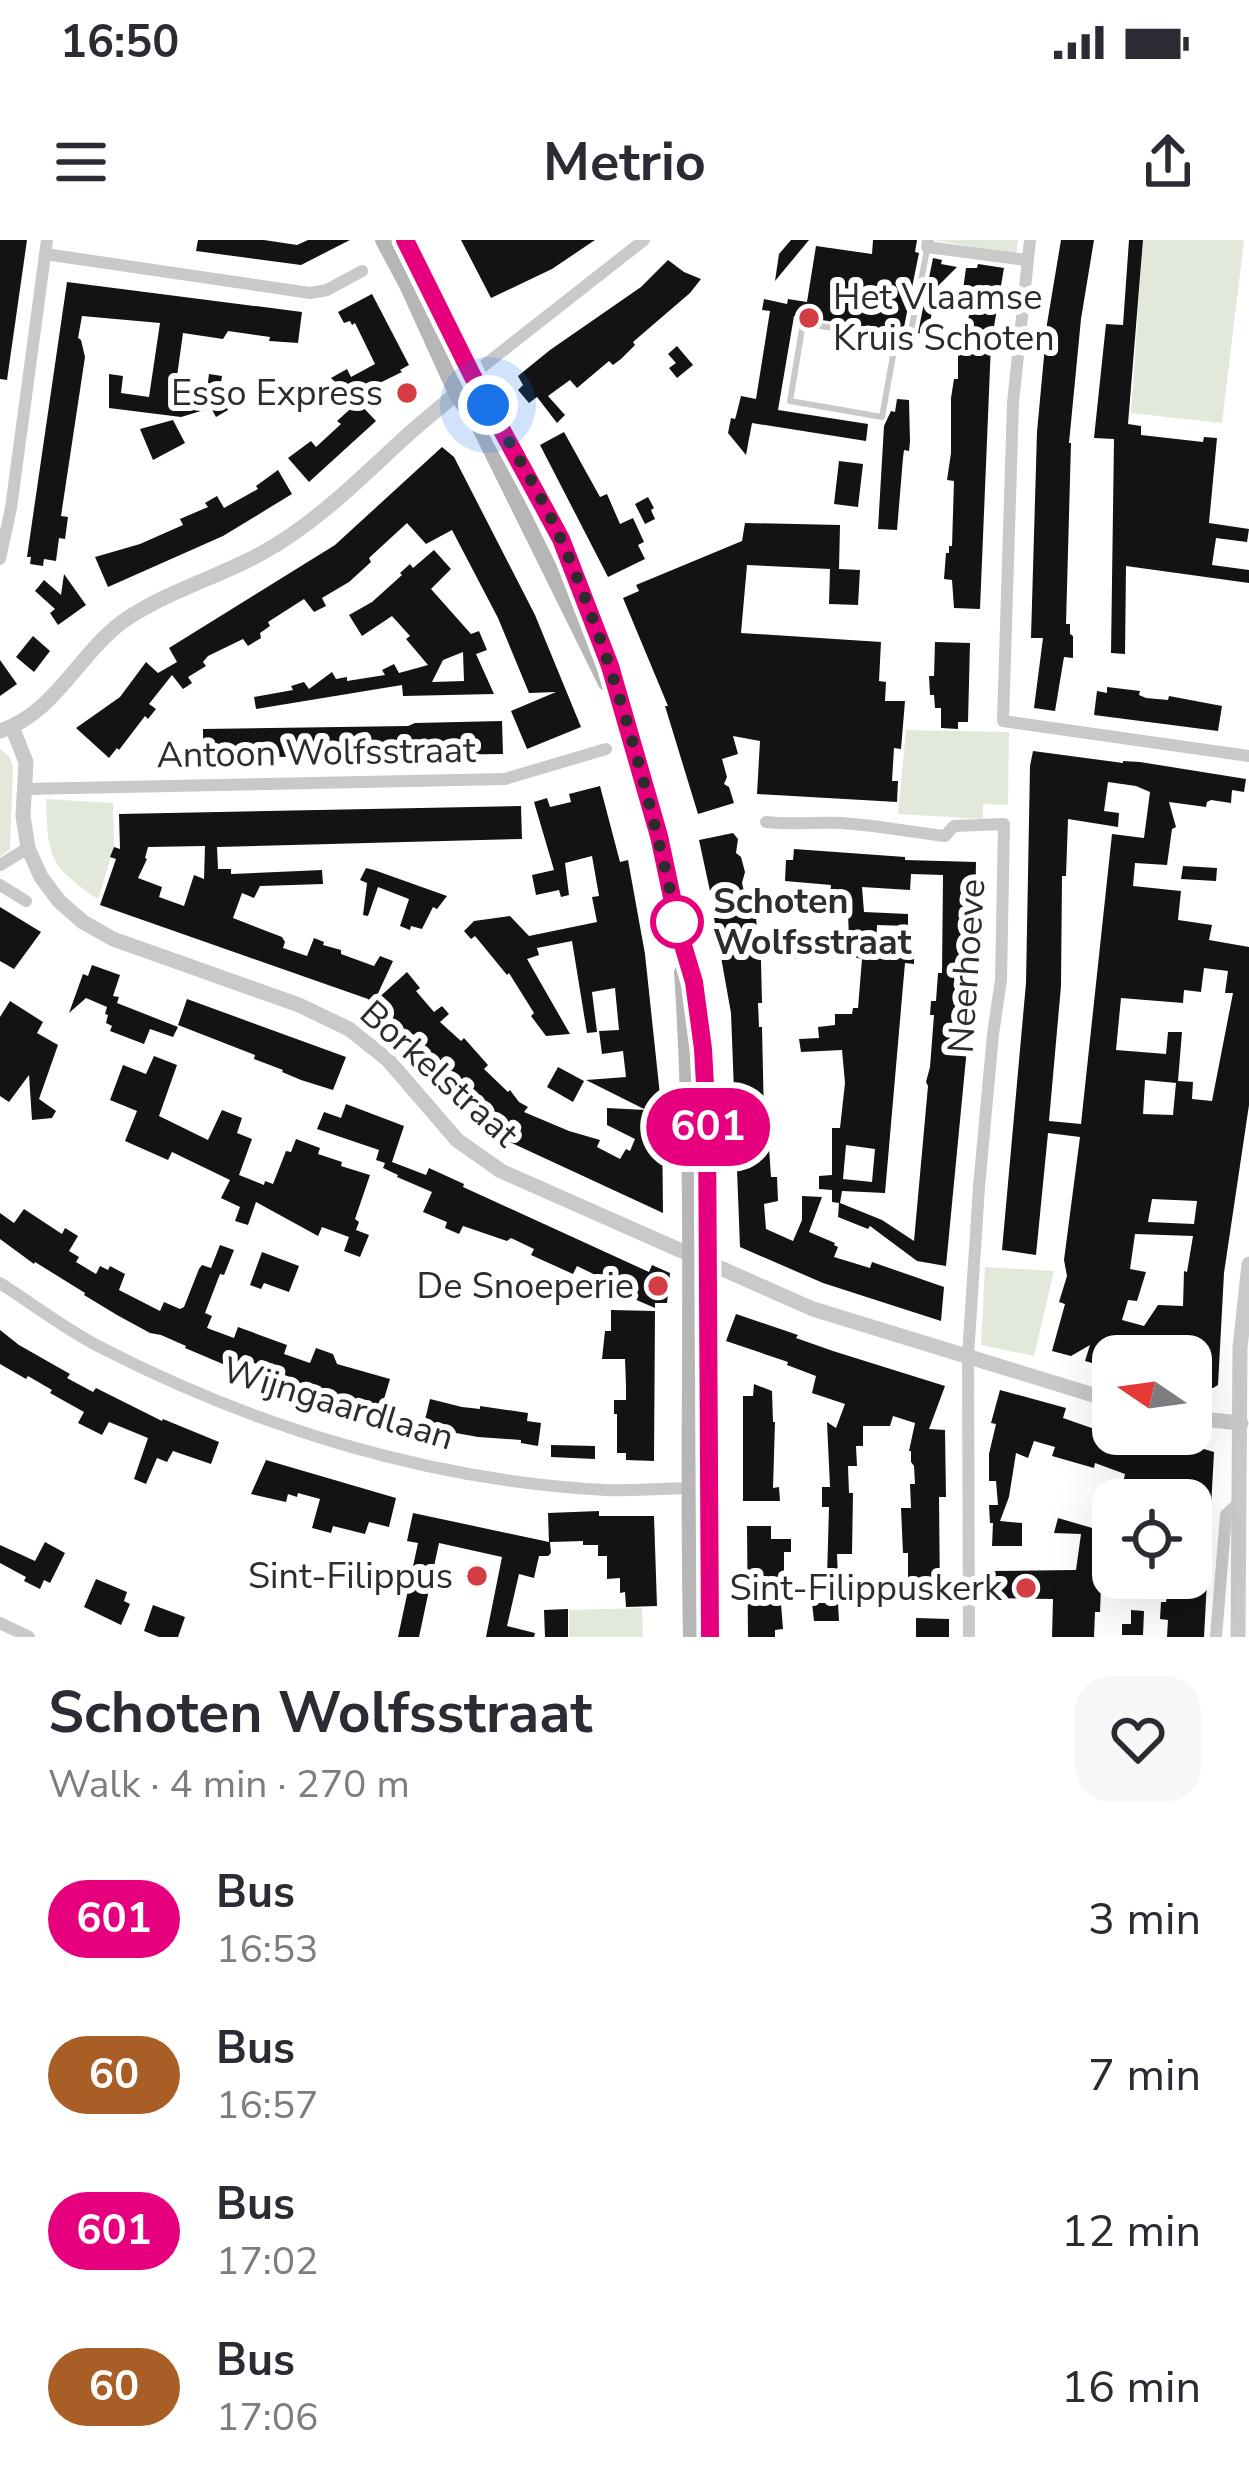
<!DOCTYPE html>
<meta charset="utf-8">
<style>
body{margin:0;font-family:"Nunito Sans",sans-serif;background:#f7f7f7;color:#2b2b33;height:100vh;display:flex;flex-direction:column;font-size:45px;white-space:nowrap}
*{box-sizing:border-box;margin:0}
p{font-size:39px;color:#7c7c81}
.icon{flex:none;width:66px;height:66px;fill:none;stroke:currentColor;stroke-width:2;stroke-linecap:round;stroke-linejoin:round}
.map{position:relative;height:1397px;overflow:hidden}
.drawer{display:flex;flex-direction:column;background:#fff;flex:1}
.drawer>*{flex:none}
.badge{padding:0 24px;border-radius:39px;font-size:42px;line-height:78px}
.needle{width:78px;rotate:283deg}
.fabs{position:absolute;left:1092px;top:1095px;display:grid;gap:24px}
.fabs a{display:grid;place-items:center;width:120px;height:120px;border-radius:24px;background:#fff;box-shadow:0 12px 48px #0002;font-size:60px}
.you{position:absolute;width:60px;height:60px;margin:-30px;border:9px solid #fff;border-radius:50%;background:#1a73e8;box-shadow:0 0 0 18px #1a73e833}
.map>.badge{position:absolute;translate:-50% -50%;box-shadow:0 0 0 6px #fff}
.round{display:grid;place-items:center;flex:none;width:126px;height:126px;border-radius:36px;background:#f7f7f7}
.summary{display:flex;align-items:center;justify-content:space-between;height:204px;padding:0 48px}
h1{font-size:57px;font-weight:700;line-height:90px}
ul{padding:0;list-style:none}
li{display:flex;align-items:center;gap:36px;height:156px;padding:0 48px}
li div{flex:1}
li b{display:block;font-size:45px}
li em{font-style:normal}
li .badge{min-width:132px;font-weight:700;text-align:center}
.status{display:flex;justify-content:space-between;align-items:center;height:84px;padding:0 60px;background:#fff;direction:ltr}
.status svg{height:33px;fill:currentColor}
header{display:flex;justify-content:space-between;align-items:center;height:156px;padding:0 48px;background:#fff;font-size:54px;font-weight:700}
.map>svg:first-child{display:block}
</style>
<div class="status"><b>16:50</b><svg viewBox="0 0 49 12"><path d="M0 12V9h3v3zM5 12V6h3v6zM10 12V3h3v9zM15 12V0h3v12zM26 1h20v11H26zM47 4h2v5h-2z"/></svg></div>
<header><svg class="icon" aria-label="menu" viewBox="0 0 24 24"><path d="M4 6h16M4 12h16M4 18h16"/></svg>Metrio<svg class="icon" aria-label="share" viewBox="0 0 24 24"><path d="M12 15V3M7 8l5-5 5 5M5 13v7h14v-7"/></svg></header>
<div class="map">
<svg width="1249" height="1397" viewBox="0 0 1249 1397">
<rect width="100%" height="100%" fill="#fff"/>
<g fill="#e2e9db">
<path d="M934,0H1018L1016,15Z"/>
<path d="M1143,0H1244L1222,183L1131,173Z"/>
<path d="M906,490L1009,492L1008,565L983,564V579L898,574Z"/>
<path d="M0,509L9,516L13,527L10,609L0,617Z"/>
<path d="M46,559L113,563L114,607L98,659C48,625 48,617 46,559Z"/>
<path d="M985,1027L1054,1031L1034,1116L981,1105Z"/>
<path d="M642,1368L643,1397H569V1370Z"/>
</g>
<g fill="#131313" fill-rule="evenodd">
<path d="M0,0H27L7,140L0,139Z"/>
<path d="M198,0H264L297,5L308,0H350L301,25L196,11Z"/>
<path d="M461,0H595L552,29L491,58Z"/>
<path d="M791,0H809L775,41L779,14Z"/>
<path d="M873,0H917L915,12L919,13L903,92L794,76L778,170L868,184L866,201L752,183L746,215L728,193L731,178L735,179L736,176L741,156L756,159L770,71L762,70L764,59L787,64L788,59L807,62L816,6L872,14Z"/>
<path d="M1061,0H1094L1081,79L1069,203H1071L1066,384H1070V394L1073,396V418L1064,417L1055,471L1034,468L1043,398H1031L1037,192L1047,84Z"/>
<path d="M1129,0H1143L1128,184L1141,186V195L1203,202L1204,197L1217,198L1209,283L1249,289L1247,302L1216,298L1212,325L1249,330V343L1126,326L1125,414L1111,413L1114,199L1094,198L1106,84L1123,85Z"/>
<path d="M933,18L942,20L941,24L957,27L936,48L928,95L918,93Z"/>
<path d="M668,20L684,32L701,39L690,53L633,102L635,105L621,119L613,125L609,121L577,148L570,140L548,156L565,175L557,183L537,157L529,163L518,150L523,145L518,136L550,110L641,47Z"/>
<path d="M978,24L1004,28L991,104L980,369L954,368L952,340L944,339L946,313H949V306H952L954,241L947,240L951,213V158L954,139H958V106L951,105L953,94H965L971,66L961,64L966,28H977Z"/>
<path d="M67,42L302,72L298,103L269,101L270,97L228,91L223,99L183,93L173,165L206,157L209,134L222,136L219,155L228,170L216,177L211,168L181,177L109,168V134L123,136L121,153L149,157L160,83L82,76L78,98L81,100L85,117L61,276L68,277L65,299L59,298L56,321L44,319L43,326L30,324L31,317H27Z"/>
<path d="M372,54L409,125L400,130L402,132L351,157L331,138L347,129L351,137L375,124L355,83L352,85L350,81L344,83L338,72Z"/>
<path d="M677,106L693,125L677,138L669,128L676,123L668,114Z"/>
<path d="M897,159L909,160L910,202L909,211L904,210L903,218L897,290L878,289L884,186L891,171L895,172Z"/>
<path d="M358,162L376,181L309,242L288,218L311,201L316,207L341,184L337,181Z"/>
<path d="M173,180L185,203L153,220L140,189Z"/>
<path d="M564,192L600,257L607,254L620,284L633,278L644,302L638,305L645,319L608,337L540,205Z"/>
<path d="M442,207L454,217L535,375L581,487L527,509L511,471L556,452L529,453L498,378L452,290L426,304L407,283L369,318L371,322L349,342L322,358L326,366L314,372L304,359L268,382L270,386L260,393L261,398L248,406L243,399L208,416L203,422L206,426L188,437L192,443L183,449L172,435L149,464L156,469L148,479L145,476L119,510L117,508L109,518L76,488L120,457L146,422L158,433L177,422L169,408L335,305Z"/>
<path d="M839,221L863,224L858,267L834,264Z"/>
<path d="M278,230L292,254L223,296L108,347L95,317L140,304L183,285L180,279L208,267L205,263L217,256L224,268L258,249L256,246Z"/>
<path d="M648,257L654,268L651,270L655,279L645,284L635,264Z"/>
<path d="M745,283L840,285L839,329L860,330L858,365L829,364L830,329L747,325L741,393L881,402L879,441L886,442L885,461H905L901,509L894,508L892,541H898L897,562L757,554L760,501L733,496L738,514L722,519L727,537L724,544L729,547L734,563L698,574L665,466H668L623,358L639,351L636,345L742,301Z"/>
<path d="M434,310L451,329L431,349L471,394L479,391L487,410L476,414L494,454L403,456L402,445L256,469L254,457L293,450L291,446L304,442L309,449L332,432L336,439L347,437V441L385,435L382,430L394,424L399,433L428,425L406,399L410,396L392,376L362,396L349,375L372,362L402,335L400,333L410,324L413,328ZM463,412L464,441L432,442L443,420Z"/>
<path d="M64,334L86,365L58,385L50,373L55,369L35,351L44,340L61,355Z"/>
<path d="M33,396L50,411L34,432L16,417Z"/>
<path d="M935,402L970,403L968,482H958V489L941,488V468H935L934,455H930L929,436H934Z"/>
<path d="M0,420L17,444L0,456Z"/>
<path d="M1107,447L1140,451L1139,455L1146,458L1168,460L1169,456L1222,466L1218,491L1094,475L1097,451L1107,453Z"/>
<path d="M502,481L503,514L203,518V489L408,486L415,483Z"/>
<path d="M1033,511L1123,523V521L1140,522L1246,539L1244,552L1232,550L1231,563L1211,560L1207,562L1206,567L1169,562L1176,587L1172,589L1167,625L1135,623L1133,646L1181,651L1178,680L1212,685L1209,700L1249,707V865L1224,1033L1218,1145L1213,1148L1191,1147V1116H1113V1129L1085,1121L1090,1105L1071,1116L1052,1111L1065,1064L1059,1062L1067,1036L1064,1020L1080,897L1048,893L1036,1015L1002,1010L1026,743L1030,526ZM1108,542L1136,546L1150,552L1144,598L1112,594L1081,884L1049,881L1061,746L1062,636H1066L1068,579L1118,587L1119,573L1104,571ZM1204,728L1228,731L1225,753H1233L1212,861L1192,859L1193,842L1178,841L1182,792H1168L1166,814L1116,810L1121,758L1183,763L1184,750L1201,752ZM1145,840L1176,843L1173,875L1143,874ZM1152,959L1197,961L1194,984L1148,982ZM1135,994L1193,996L1187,1032L1184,1031L1183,1066L1158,1065L1144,1086L1122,1080L1128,1060L1137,1061L1146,1032L1130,1029Z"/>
<path d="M600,546L620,622L628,620L645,714L662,874L663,973L490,893L393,781L368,759L100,665L116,619L110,617L114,607L120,609L119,574L521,566L522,599L217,607L218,629H231V634L322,630L323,644L260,646L254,658L242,653L233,678L282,697L285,702L283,708L307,716L314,698L324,702L323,705L341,710V714L374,726L380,716L393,721L374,762L407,732L420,748L416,751L434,772L442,766L449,774L440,782L461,801L464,798L488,825L484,829L508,852L510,850L519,862L528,867L524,872L569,891L600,900L597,907L620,919L626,909L630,911L635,899L607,885V868L646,870L586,840L626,837L623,811L602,814L599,791L619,790L615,748L592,752L597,792L587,793L572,701L537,708L539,715L527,719L570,794L546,796L531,776L534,773L509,733L507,735L475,696L471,699L464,691L474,681L510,676L529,696L597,682L592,657L599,656L592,616L565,623L569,655L561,657L559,650L536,655L532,635L554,630L534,562L547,558L550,567L571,562L569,554ZM205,606L204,639L194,635L184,666L159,657L162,647L138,638L147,619L145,618L148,607Z"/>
<path d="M733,593L738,599L736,613L741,617L745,632L742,643L750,676H756L759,720H761L762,763H758L759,787H762L764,878H767L771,937H777L778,961L764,964L766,989L793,1001L802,980V956L822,957L809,992L835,1003L834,1005L838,1007L834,1017L870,1028L872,1022L944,1047L941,1081L823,1043L740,1007L731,773L714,678L728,677L721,648L710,651L699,600Z"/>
<path d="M794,609L905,617V620L976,622L974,735L946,1026L917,1021L870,986L868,989L838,977L839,963L832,962V950L819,949V936L832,935V888H840L845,843L842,810L801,812L799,799L819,798L818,787L835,785V774H852L853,768H858L862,719L850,716L781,719L780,706L849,700L848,672L829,671L831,645L785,641L786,620H793ZM911,634L943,635L942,733H938L936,761H931L930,775H934L930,827L926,842L928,846L914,1001L882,980L840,963L842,951L885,953L905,723L914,724V711L876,707L877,685L908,686V674L864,672L862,647L910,650ZM846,905L875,909L872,942L843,939Z"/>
<path d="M1183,626L1217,628L1216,641L1181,639Z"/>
<path d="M366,628L374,630L447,656L437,669L433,667L422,689L411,686L410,690L400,686L409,659L378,647L368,676L363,675L367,643L360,640Z"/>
<path d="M0,667L41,692L14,729L0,721Z"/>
<path d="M92,725L120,735L113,756L119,757L117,763L178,787L173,797L150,789L144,804L110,791L112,786L106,783L108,775L105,774L107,767L86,758L69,773L83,734L88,736Z"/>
<path d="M187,759L346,817L333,850L301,840L282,832L283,830L254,819L255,815L178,785Z"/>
<path d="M10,761L43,782L37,793L58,805L39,859L56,871L52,878L32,880L29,835L9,862L0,856V777Z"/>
<path d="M154,816L177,825L159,876L208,900L222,870L242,878L237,893L252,899L239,935L264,945L265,941L273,944L286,911L291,912L296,899L320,908L318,914L342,922L341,926L370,935L355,979L359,982L356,990L369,995L360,1017L344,1011L349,997L322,987L318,996L256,962L248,985L235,981L240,967L221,958L230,940L172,912L168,920L125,901L137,871L110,860L123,825L146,834Z"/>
<path d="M558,827L584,841L573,862L547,847Z"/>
<path d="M346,864L404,886L392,922L426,935L429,928L464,944L463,947L649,1032L652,1025L670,1033L667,1063H655V1068L611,1049L614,1044L577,1026L573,1034L531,1015L534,1009L511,998L507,1001L463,986L459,994L445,988L447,982L423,972L432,952L397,937L398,935L383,928L385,923L376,920L379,910L317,889L324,872L341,878Z"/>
<path d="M24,969L62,994L65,988L78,996L69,1011L79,1017L76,1022L96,1034L100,1026L108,1030L110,1026L125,1034L119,1050L160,1071L164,1062L180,1069L184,1067L199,1029L202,1025L211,1028L220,1005L234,1010L224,1035L220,1034L205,1073L212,1076L207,1088L234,1098L238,1087L287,1105L284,1114L310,1123L316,1108L333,1114L337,1124L390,1139L381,1169L373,1167L371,1173L300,1154L270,1143L275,1131L241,1118L237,1130L185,1108L186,1106L161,1095L150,1093L117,1075L84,1055L85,1053L35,1022L34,1024L0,999V973L14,983Z"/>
<path d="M262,1012L299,1026L289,1052L264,1043L261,1049L250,1045Z"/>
<path d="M611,1070L655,1071L654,1221L626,1220V1213H617V1174H614V1160H626V1146L625,1119H602L605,1091H611Z"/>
<path d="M736,1074L798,1095L796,1098L833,1111L945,1146L929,1189L945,1190L946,1257H939L940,1359L908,1358V1313H903L901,1268H911L910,1244H915L914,1226L911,1222V1211H909L915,1183L893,1176L890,1186H863V1206H856L857,1226H848L849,1253H853L852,1314H837L838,1338H827L829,1267H822V1247H830L827,1182L836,1188L845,1164L812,1153L816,1136L787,1125L788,1122L726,1101Z"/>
<path d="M0,1090L19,1105L70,1134L67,1138L93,1152L96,1148L162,1181L163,1179L219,1202L211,1224L173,1211L167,1222L157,1218L146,1244L134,1239L148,1198L109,1182L102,1195L78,1183L84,1172L50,1153L52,1150L28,1136L26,1139L0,1124Z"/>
<path d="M754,1144L772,1151L773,1182H775L773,1248L779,1247L780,1261H743V1156H753Z"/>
<path d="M1000,1150L1066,1168L1063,1178L1103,1192L1109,1172L1113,1173V1194H1153L1214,1212L1204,1397H1167L1168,1380L1160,1379L1161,1362H1166L1170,1338H1191V1260L1154,1256L1152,1260L1121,1253L1125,1234L1095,1223L1094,1228L1052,1216L1055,1207L1034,1201L1028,1218L1016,1213L1009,1257L1000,1281L1022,1283V1306H992L993,1283H990L989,1265H998L996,1241H989V1214L996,1184L991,1183Z"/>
<path d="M430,1159L462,1167L480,1169V1166L528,1173L527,1181L541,1183L538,1206L521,1203V1200L478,1197L428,1188L430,1180H425Z"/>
<path d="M551,1205L595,1206V1219L551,1217Z"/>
<path d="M266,1220L396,1258L389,1287L369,1282L365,1294L333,1286L331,1293L312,1288L320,1259L298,1253L297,1257L288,1254L286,1262L251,1254Z"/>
<path d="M599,1271V1276H654L657,1366L626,1367L625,1352L620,1353V1338L607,1339V1316H598V1305H583V1301L550,1302L551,1313L548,1316H539L534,1338L519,1334L507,1386L535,1393L534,1397H486L502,1317L439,1303L419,1397H398L418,1303L407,1301L413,1273L549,1302L548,1273Z"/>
<path d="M1058,1278L1099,1290L1100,1284L1113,1287V1324L1108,1323V1346H1101L1100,1372H1095L1094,1397H1052L1053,1359L993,1358V1331L1076,1330L1081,1294L1054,1293Z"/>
<path d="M747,1286H771V1299H791V1312H784V1338H778V1364H781L783,1389L775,1390V1397H748Z"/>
<path d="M45,1302L65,1313L50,1343L44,1340L40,1349L24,1341L26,1337L0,1323V1305L35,1321Z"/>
<path d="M96,1339L127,1352L124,1361L130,1364L121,1385L84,1367Z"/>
<path d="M812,1363H838L839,1381H814Z"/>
<path d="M153,1365L185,1377L178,1397H159L144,1391Z"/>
<path d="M568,1369V1397H545L544,1370Z"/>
<path d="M1131,1370L1144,1371L1143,1395H1122V1384H1131Z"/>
<path d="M916,1378L949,1379V1397H916Z"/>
</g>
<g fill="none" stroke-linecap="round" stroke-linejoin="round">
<path stroke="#c9c9c9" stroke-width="6" d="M896,99L882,177L790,161L803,83L909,101L927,10"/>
<g stroke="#c9c9c9" stroke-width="12">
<path d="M928,0L927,7L1026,20"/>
<path d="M1030,0L1013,163L1003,481L1249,516"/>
<path d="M45,14L310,53L327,50L362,31"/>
<path d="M472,135L644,0"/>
<path d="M0,319L11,268L47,0"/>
<path d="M24,549L505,539L606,509"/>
<path d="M766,582C792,585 816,582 841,583C876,585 910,592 945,596L954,586L1004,584L1001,740L993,794L979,947L968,1116L969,1397"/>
<path d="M0,625L28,608"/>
<path d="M0,645L26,661"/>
<path d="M0,1043C33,1064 65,1089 100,1107C255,1187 430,1241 606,1250C633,1251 661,1249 688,1248"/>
<path d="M0,1383L29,1397"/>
<path d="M1216,1397L1226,1275L1240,1262"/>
</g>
<g stroke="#c9c9c9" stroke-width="15">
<path d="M12,487L26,522L23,576L28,608L41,637L59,661L83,682L113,699L299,765L349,789L388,820L457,900L501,931L813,1069L1113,1161"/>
<path d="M0,491C54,474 78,415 122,382C164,352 217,338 262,313C319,282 364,234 412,191C433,172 455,158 472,135"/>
<path d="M1191,1178L1241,1183"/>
<path d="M1238,1397L1240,1108L1249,1024"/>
</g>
<g stroke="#b6b6b6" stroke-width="16">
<path d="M383,0L407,45L457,155L479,186L606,443"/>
<path d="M405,0L472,135L561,299L610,426L659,596L680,696L694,742L703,809L707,881L710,1397"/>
<path d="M682,732C697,954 686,1176 691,1397"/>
</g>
</g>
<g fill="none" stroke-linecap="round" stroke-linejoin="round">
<defs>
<path id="line" d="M405,0L472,135L561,299L610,426L659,596L680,695L694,742L703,809L707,881L710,1397"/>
</defs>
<use href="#line" stroke="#fff" stroke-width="27"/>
<use href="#line" stroke="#e6007e" stroke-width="18"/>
<path stroke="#2c2c2c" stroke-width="12" stroke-dasharray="0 21.6" d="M488,165C513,210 542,255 562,302C617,427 651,562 680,695L677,682"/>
</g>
<g fill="#d43d44" stroke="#fff" stroke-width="4.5">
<circle cx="809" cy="78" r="12"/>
<circle cx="407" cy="153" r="12"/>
<circle cx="658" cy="1046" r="12"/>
<circle cx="477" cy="1336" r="12"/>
<circle cx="1026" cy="1348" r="12"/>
</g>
<circle fill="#fff" stroke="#e6007e" stroke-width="6" cx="677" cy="682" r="24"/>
<g text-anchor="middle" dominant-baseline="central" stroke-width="12" stroke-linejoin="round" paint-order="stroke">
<g font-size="36" fill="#2c2c2c" stroke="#fff" text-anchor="end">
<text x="833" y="57" text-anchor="start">Het Vlaamse<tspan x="833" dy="41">Kruis Schoten</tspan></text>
<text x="383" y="153">Esso Express</text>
<text x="634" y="1046">De Snoeperie</text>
<text x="453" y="1336">Sint-Filippus</text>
<text x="1002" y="1348">Sint-Filippuskerk</text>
</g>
<g font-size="36" fill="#2c2c2c" stroke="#fff">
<text transform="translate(316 513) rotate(-1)">Antoon Wolfsstraat</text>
<text transform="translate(967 726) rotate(-86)">Neerhoeve</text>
<text transform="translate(439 834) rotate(42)">Borkelstraat</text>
<text transform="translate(338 1164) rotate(17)">Wijngaardlaan</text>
</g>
<g font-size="36" font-weight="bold" fill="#2c2c2c" stroke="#fff" text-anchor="start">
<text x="713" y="661">Schoten<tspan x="713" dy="41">Wolfsstraat</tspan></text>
</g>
</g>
</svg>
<div class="fabs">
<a><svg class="needle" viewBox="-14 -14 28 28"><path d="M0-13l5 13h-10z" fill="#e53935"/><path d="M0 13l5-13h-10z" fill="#7c7c81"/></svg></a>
<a><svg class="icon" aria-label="locate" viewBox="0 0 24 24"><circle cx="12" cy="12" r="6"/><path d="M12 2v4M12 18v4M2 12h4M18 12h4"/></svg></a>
</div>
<div class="you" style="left:488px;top:165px"></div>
<b class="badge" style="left:708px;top:887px;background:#e6007e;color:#fff">601</b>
</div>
<section class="drawer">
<div class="summary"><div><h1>Schoten Wolfsstraat</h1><p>Walk · 4 min · 270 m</p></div><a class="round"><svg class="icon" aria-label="heart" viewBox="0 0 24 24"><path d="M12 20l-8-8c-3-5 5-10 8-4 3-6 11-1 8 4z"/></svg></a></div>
<ul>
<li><span class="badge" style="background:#e6007e;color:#fff">601</span><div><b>Bus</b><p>16:53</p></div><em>3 min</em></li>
<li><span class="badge" style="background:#a85e24;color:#fff">60</span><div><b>Bus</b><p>16:57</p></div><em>7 min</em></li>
<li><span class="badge" style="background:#e6007e;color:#fff">601</span><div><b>Bus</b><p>17:02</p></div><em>12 min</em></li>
<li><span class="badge" style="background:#a85e24;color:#fff">60</span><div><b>Bus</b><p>17:06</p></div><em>16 min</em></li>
</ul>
</section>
